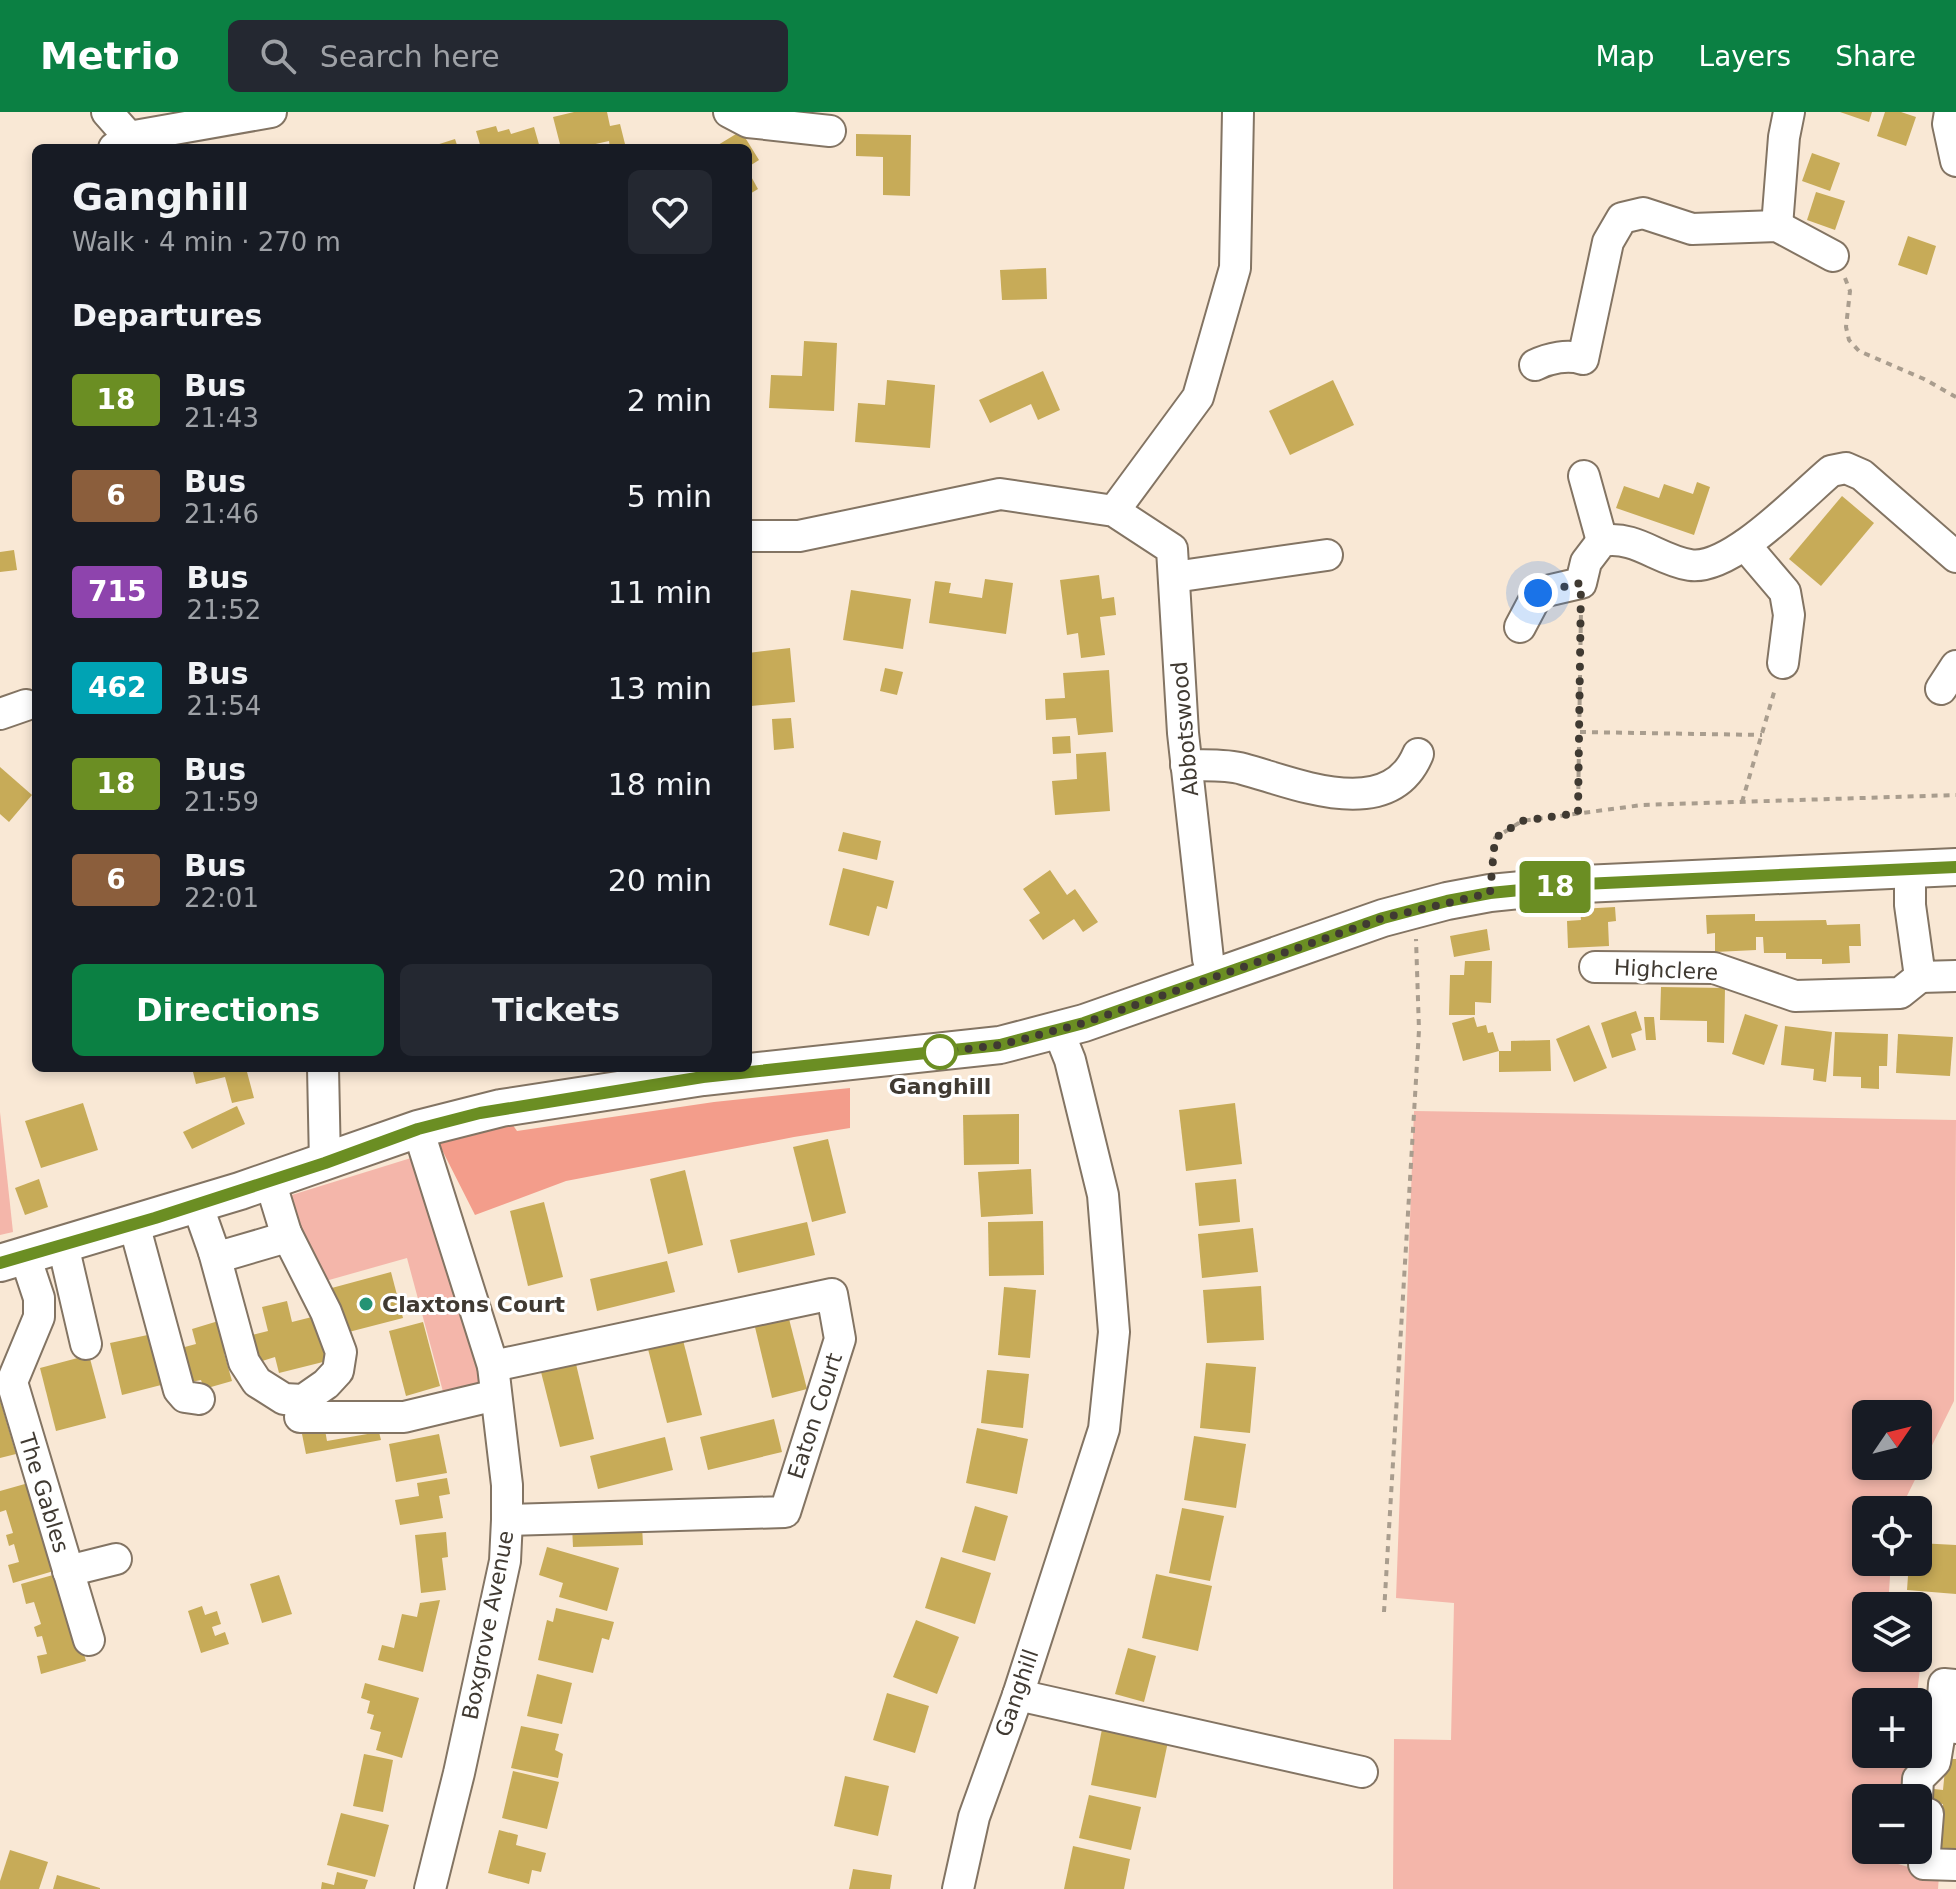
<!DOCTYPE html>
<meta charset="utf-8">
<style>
body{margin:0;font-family:"DejaVu Sans",sans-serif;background:#242831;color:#f1f3f6;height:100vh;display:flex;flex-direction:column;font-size:30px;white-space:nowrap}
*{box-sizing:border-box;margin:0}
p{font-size:26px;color:#9ea1a6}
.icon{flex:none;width:44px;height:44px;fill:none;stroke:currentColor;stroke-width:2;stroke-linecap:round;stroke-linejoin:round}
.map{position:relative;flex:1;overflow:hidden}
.panel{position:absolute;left:32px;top:32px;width:720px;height:928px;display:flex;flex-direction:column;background:#171b24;border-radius:12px;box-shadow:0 4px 12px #0003}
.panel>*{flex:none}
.badge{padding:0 16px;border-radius:6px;font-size:28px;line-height:52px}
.needle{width:52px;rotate:55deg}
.tools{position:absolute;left:1852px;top:1288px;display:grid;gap:16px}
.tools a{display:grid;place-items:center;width:80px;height:80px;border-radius:12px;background:#171b24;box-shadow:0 4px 12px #0003;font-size:40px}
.you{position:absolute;width:40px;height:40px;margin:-20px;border:6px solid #fff;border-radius:50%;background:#1a73e8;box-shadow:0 0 0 12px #1a73e833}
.map>.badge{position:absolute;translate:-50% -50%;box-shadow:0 0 0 4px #fff}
h2{padding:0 40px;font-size:30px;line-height:72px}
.round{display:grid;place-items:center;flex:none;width:84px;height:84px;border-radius:12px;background:#242831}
.headline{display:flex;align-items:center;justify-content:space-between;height:136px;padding:0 40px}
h1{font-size:38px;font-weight:700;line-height:60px}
.cta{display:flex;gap:16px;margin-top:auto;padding:16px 40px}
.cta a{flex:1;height:92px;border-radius:12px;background:#0b8043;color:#fff;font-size:32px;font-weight:700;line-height:92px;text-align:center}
.cta a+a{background:#242831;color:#f1f3f6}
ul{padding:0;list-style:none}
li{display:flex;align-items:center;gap:24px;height:96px;padding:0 40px}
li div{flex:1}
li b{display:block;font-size:30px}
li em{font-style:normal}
li .badge{min-width:88px;font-weight:700;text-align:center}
header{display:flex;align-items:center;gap:48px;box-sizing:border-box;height:112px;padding:0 40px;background:#0b8043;color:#fff}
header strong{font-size:38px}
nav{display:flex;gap:44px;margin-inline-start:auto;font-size:28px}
.search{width:560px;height:72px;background:#242831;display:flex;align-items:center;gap:20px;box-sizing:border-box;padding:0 28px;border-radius:12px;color:#9ea1a6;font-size:30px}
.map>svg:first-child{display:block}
</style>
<header>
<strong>Metrio</strong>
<div class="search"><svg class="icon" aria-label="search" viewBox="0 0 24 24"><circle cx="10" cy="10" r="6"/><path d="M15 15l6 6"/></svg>Search here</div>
<nav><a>Map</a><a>Layers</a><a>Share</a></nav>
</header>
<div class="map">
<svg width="1956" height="1777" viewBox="0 0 1956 1777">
<rect width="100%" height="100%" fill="#f9e8d5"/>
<g fill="#f4b6aa" fill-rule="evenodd">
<path d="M1414,999L1956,1008L1954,1289L1900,1398H1866V1450H1891L1888,1494H1866V1546H1918V1512L1925,1515L1916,1590H1866V1642H1911L1906,1686H1866V1738H1900L1898,1752L1939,1764L1938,1777H1393L1394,1627L1451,1628L1454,1491L1396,1486ZM1866,1302H1918V1354H1866Z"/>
<path d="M0,1000L13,1120L0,1123Z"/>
<path d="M411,1046L418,1055L485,1276L445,1287L407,1146L322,1170L282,1086Z"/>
</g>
<path fill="#f39d8b" d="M850,976V1016L794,1025L566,1069L475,1103L437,1028L501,996L517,1019L714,990Z"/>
<g fill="#c7ab58">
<path d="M574,0H607L610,14L620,12L626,36H610L609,29L591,33L592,36H561L553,5Z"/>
<path d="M1840,0H1872L1869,10Z"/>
<path d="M1885,0H1901L1916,5L1906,34L1877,24Z"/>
<path d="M496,14L498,20L509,17L511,22L534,15L540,36H481L476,19Z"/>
<path d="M741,19L759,48L748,55V36H713Z"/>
<path d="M856,22L911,23L910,84L883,83V45L856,44Z"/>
<path d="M455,27L458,36H430V35Z"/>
<path d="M1812,41L1840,51L1830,79L1802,69Z"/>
<path d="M748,59L758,77L748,83Z"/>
<path d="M1816,80L1845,89L1835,118L1807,108Z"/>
<path d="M1908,124L1936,134L1927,163L1898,153Z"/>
<path d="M1046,156L1047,187L1002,188L1000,158Z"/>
<path d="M804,229L837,231L834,299L769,296L771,263L802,264Z"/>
<path d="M1043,259L1060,298L1038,308L1031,292L990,311L979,288Z"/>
<path d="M887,268L935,273L930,336L855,330L858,291L885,293Z"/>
<path d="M1333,268L1354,313L1290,343L1269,299Z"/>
<path d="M1697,370L1710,375L1694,423L1616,396L1624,374L1659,386L1664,372L1693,382Z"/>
<path d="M1842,384L1874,411L1821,474L1789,447Z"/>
<path d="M14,438L17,458L0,460V440Z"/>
<path d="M1099,463L1102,487L1114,485L1116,503L1100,505L1105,543L1081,546L1078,521L1067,523L1060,468Z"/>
<path d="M985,467L1013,471L1006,522L929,511L935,469L951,471L949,481L982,486Z"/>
<path d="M851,478L911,487L903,537L843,528Z"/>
<path d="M790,536L795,590L751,594L748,541Z"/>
<path d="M885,556L903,560L897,583L880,579Z"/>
<path d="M1109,558L1113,620L1078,623L1076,606L1046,608L1045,587L1065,586L1063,561Z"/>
<path d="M791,606L794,636L774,638L772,607Z"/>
<path d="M1070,624L1071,641L1053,642L1052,625Z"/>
<path d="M1106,640L1110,699L1055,703L1052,669L1077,667L1076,642Z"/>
<path d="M0,655L32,683L9,710L0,702Z"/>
<path d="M843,720L881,729L877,748L838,739Z"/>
<path d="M843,756L894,769L887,797L877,794L869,824L829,813Z"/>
<path d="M1050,758L1067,783L1075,777L1098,810L1083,820L1074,807L1043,828L1029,808L1040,801L1023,777Z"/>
<path d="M1615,795L1616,809L1608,810L1609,834L1568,836L1567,809L1581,808L1580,797Z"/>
<path d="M1755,802V809L1826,808L1827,813L1860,812L1861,834H1849L1850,851L1822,852V847H1786V841H1764L1763,825H1756V838L1715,840V821L1707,822L1706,803Z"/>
<path d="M1487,817L1490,838L1454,845L1450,824Z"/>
<path d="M1465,849H1492L1491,891L1475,890V903H1449L1450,863H1464Z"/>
<path d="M1661,875L1725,876L1724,931L1707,930V909L1660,908Z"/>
<path d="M1636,899L1642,918L1631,922L1636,938L1612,946L1601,911Z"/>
<path d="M1745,902L1778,913L1764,953L1732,942Z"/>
<path d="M1474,905L1477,915L1486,913L1488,921L1493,920L1499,939L1463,949L1452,911Z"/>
<path d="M1644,905H1654L1656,928H1646Z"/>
<path d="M1589,913L1607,956L1574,970L1556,927Z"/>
<path d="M1785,914L1832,920L1826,970L1813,968L1814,957L1781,953Z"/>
<path d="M1835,920L1888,922L1887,954H1879V977L1861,976V965L1833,964Z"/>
<path d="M1898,922L1953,925L1950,964L1896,961Z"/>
<path d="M1550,928L1551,959L1499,960V939H1511V929Z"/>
<path d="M192,956H256L247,960L254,986L232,991L225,965L196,972Z"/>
<path d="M83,991L98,1038L41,1056L25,1009Z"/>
<path d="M1235,991L1242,1052L1186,1059L1179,998Z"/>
<path d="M237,994L245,1012L192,1037L183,1020Z"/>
<path d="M1019,1002V1052L964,1053L963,1003Z"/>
<path d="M828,1027L846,1101L812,1110L793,1035Z"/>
<path d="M1031,1057L1033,1102L981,1105L978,1060Z"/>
<path d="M685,1058L703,1133L668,1142L650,1067Z"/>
<path d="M39,1067L48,1095L25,1103L15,1076Z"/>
<path d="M1236,1067L1240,1110L1199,1114L1195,1071Z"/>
<path d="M544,1090L563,1165L528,1174L510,1099Z"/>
<path d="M1043,1109L1044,1163L989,1164L988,1110Z"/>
<path d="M807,1110L815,1143L738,1161L730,1128Z"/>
<path d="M1253,1116L1258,1160L1202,1166L1198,1122Z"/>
<path d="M667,1149L675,1180L597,1199L590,1167Z"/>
<path d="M391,1160L403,1206L341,1222L328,1177Z"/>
<path d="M1261,1174L1264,1228L1207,1231L1203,1178Z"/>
<path d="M1004,1175L1036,1178L1030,1246L998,1243Z"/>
<path d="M287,1189L292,1210L316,1204L327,1249L279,1261L275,1245L259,1250L252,1223L268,1219L262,1195Z"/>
<path d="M788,1203L807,1277L772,1286L754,1211Z"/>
<path d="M225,1207L233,1238L224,1241L232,1269L204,1277L201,1268L191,1270L181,1236L196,1232L192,1217Z"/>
<path d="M423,1210L440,1274L406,1284L389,1219Z"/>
<path d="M157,1221L169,1271L122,1283L110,1231Z"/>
<path d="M683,1228L702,1303L667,1311L648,1237Z"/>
<path d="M89,1243L106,1306L56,1319L40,1256Z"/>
<path d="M1206,1251L1256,1255L1250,1321L1200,1316Z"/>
<path d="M576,1252L594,1327L560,1335L541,1260Z"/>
<path d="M987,1258L1029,1262L1023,1316L981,1311Z"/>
<path d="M0,1288L16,1342L0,1346Z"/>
<path d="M774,1307L782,1340L708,1358L700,1325Z"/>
<path d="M977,1316L1028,1327L1017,1382L966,1371Z"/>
<path d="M325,1318L327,1329L379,1320L381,1328L306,1342L302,1322Z"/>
<path d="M439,1322L447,1361L396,1370L389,1332Z"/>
<path d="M1194,1324L1246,1332L1236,1396L1184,1388Z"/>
<path d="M665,1325L673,1358L598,1377L590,1344Z"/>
<path d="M447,1366L450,1382L439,1384L443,1406L400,1413L395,1388L419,1384L417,1371Z"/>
<path d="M32,1370L34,1395L47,1440L52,1439L57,1458L13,1471L8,1453L19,1450L14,1432L9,1434L6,1423L13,1421L6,1398L0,1400V1379Z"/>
<path d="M975,1394L1008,1404L995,1449L962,1440Z"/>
<path d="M1182,1396L1224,1404L1210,1469L1169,1461Z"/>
<path d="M642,1413L643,1433L573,1435L572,1414Z"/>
<path d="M446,1420L448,1445L442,1446L446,1478L421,1481L415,1423Z"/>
<path d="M1918,1431L1956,1433V1482L1907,1478L1909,1450H1918Z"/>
<path d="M547,1435L619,1456L607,1499L559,1485L563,1471L539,1463Z"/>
<path d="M941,1445L991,1461L975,1512L925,1496Z"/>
<path d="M60,1461L86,1549L41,1562L37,1544L47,1542L42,1524L37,1525L34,1515L41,1512L34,1490L26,1492L21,1472Z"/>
<path d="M1156,1462L1212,1474L1198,1539L1142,1526Z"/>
<path d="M279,1463L292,1502L262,1511L250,1472Z"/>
<path d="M440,1488L423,1560L378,1548L382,1533L394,1536L402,1502L417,1505L420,1491Z"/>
<path d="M202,1494L205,1503L217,1499L221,1512L212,1515L215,1524L225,1520L229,1532L201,1541L188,1499Z"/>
<path d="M556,1496L614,1510L609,1528L602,1526L593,1561L538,1548L547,1508L553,1510Z"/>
<path d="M916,1508L959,1525L937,1582L893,1565Z"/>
<path d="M1128,1536L1156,1544L1144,1590L1115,1582Z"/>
<path d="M537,1562L572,1571L562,1612L527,1604Z"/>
<path d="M365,1571L419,1586L402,1646L376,1638L381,1620L370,1617L374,1603L367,1601L370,1589L361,1586Z"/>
<path d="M887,1581L929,1594L915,1641L873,1628Z"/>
<path d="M1103,1612L1169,1625L1156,1686L1091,1673Z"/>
<path d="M521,1614L559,1622L555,1638L563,1642L558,1666L511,1656Z"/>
<path d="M364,1642L393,1648L383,1700L353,1694Z"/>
<path d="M1946,1647H1956V1742L1940,1741L1943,1692L1932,1691L1934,1677L1943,1678Z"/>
<path d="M513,1659L559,1670L547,1717L502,1706Z"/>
<path d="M845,1664L889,1674L878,1724L834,1714Z"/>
<path d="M1089,1683L1141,1695L1131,1738L1079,1726Z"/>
<path d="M341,1701L389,1713L375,1765L327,1753Z"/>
<path d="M499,1718L518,1723L516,1733L546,1741L541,1760L532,1758L529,1772L488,1761Z"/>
<path d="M1073,1734L1130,1747L1124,1777H1064Z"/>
<path d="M10,1738L48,1750L39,1777H0V1769Z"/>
<path d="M853,1757L892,1763L890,1777H849Z"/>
<path d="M337,1760L368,1768L365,1777H321L322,1770L334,1773Z"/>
<path d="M57,1763L100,1776V1777H53Z"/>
</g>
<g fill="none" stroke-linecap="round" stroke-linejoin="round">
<defs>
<g id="minor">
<path d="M107,0L129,25"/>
<path d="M729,0L748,10L830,19"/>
<path d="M1950,0L1948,12L1956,49"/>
<path d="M114,36L129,25L271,0"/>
<path d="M1777,114L1784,25L1789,0"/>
<path d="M1535,253C1549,246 1568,242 1583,247L1608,130L1622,106L1643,101L1692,117L1777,114L1833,144"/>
<path d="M1584,364L1602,429"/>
<path d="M1114,399L1198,285L1235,156L1238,0"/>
<path d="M748,424H799L1000,382L1114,399L1172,437L1183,621L1208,847L1214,865"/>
<path d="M1745,433L1785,480L1789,503L1783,551"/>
<path d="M1174,465L1327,443"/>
<path d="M1520,515L1538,481L1581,471L1586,450L1602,429C1636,423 1658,448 1690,453C1731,459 1800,385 1831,359L1846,356L1862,363L1956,445"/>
<path d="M1941,577L1956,554"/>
<path d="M0,602L26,593"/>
<path d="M1186,653C1205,654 1225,652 1243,657C1293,670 1388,713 1418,642"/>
<path d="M1910,757V793L1920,865L1956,864"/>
<path d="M1595,855L1714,856L1795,884L1900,881L1920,865"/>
<path d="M323,956L325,1051"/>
<path d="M418,1017L493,1254L507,1373V1408L505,1449L459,1661L430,1777"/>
<path d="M197,1092L214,1140L222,1144L280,1127L286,1121L270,1069"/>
<path d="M134,1112L179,1278L185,1285L199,1287"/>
<path d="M63,1133L86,1232"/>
<path d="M214,1140L244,1250L257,1270L284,1287L303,1288L326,1272L338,1259L341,1240L326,1200L286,1121"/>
<path d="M25,1144L39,1186V1205L12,1270L89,1528"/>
<path d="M493,1254L832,1182L840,1227L785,1400L507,1408"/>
<path d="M300,1305H404L496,1283"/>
<path d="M68,1459L116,1447"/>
<path d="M1018,1583L1362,1660"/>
<path d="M1941,1614L1944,1572L1956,1573"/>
<path d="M1917,1686L1918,1667L1935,1650L1941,1614L1956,1616"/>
<path d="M1918,1700L1928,1702L1924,1752L1956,1753"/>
<path d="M958,1777L974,1705L1018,1583L1104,1317L1114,1220L1103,1083L1070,948L1058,918"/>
</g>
<path id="major" d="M0,1151L240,1079L418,1017L501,996L703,965L1000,933L1084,911L1383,806L1447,789L1490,781L1583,772L1956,755"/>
</defs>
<use href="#minor" stroke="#837463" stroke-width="34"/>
<use href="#major" stroke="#837463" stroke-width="40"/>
<g stroke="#a99d8e" stroke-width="4" stroke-dasharray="6 6" stroke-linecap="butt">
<path d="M1845,166L1850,179L1846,215L1849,228L1859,239L1924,267L1956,285"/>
<path d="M1580,620L1762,623"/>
<path d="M1742,690L1775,577"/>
<path d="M1578,701L1581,498"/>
<path d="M1491,751L1495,726L1522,709L1642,693L1956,683"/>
<path d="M1384,1500L1419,918L1416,827"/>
</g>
<use href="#minor" stroke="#fff" stroke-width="30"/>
<use href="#major" stroke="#fff" stroke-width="36"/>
</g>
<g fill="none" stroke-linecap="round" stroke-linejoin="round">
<defs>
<path id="line" d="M0,1151L155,1106L325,1051L418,1017L480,1001L703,965L1000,933L1084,911L1383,806L1447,789L1490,781L1583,772L1956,755"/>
</defs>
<use href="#line" stroke="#fff" stroke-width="18"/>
<use href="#line" stroke="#6b8e23" stroke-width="12"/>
<path stroke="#403a32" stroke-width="8" stroke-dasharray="0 14.4" d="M940,940L1000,933L1084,911L1383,806L1490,781L1495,726L1522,709L1578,701L1581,471L1538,481"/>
</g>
<circle fill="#fff" stroke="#6b8e23" stroke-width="4" cx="940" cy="940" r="16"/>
<circle fill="#259374" stroke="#fff" stroke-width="3" cx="366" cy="1192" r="8"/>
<g text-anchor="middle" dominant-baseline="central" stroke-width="6" stroke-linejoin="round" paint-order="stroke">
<g font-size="22" fill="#403a32" stroke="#fff">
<text transform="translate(1185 617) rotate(-95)">Abbotswood</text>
<text transform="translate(1666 858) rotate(3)">Highclere</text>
<text transform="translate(815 1304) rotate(-72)">Eaton Court</text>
<text transform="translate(44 1381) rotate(73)">The Gables</text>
<text transform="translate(488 1513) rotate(-79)">Boxgrove Avenue</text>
<text transform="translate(1017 1581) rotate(-71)">Ganghill</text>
</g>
<g font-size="22" font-weight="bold" fill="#403a32" stroke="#fff">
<text x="940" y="974">Ganghill</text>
</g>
<g font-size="22" font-weight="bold" fill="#403a32" stroke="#fff" text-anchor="start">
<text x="382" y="1192">Claxtons Court</text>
</g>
</g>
</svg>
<div class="tools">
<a><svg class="needle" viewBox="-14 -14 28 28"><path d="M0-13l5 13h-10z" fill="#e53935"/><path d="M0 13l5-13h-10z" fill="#9ea1a6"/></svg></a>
<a><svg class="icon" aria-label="locate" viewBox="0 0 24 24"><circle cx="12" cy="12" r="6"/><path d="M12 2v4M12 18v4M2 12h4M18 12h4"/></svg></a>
<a><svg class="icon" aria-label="layers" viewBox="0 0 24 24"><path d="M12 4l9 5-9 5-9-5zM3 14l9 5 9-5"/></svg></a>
<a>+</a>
<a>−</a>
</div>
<div class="you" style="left:1538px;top:481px"></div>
<b class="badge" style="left:1555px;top:775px;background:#6b8e23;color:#fff">18</b>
<section class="panel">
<div class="headline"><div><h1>Ganghill</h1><p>Walk · 4 min · 270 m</p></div><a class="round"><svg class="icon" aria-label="heart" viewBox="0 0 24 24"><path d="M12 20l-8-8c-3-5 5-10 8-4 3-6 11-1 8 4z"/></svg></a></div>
<h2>Departures</h2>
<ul>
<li><span class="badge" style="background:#6b8e23;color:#fff">18</span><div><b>Bus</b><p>21:43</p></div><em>2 min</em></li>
<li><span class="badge" style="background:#8b5e3c;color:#fff">6</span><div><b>Bus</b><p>21:46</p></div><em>5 min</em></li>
<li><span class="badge" style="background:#8e44ad;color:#fff">715</span><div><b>Bus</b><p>21:52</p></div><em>11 min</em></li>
<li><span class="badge" style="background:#00a3b4;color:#fff">462</span><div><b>Bus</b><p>21:54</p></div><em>13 min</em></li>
<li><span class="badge" style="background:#6b8e23;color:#fff">18</span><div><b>Bus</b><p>21:59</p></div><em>18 min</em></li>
<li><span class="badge" style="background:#8b5e3c;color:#fff">6</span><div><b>Bus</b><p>22:01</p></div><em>20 min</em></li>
</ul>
<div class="cta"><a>Directions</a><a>Tickets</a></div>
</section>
</div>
